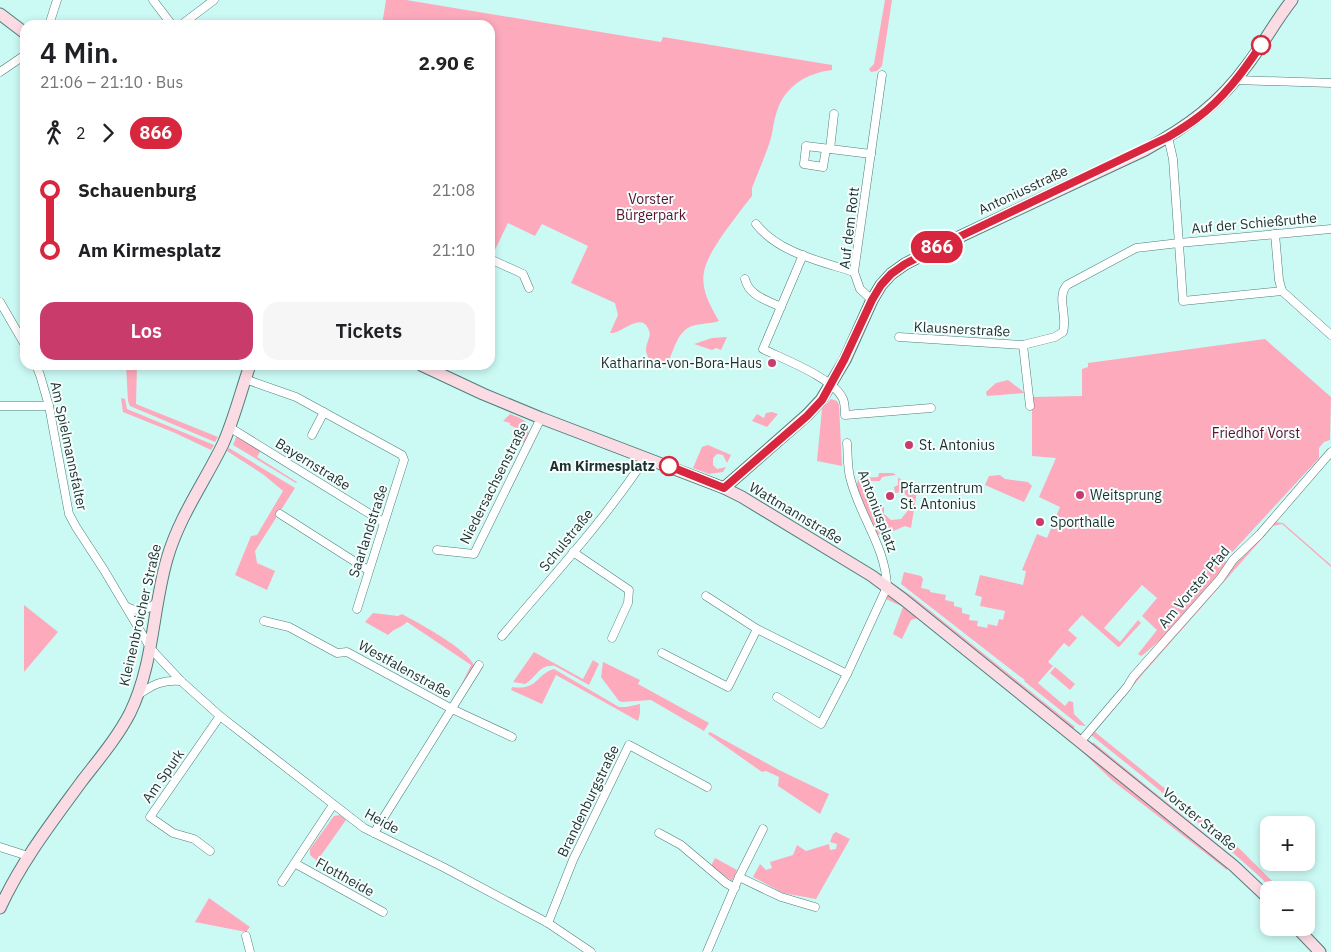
<!DOCTYPE html>
<html lang="de">
<meta charset="utf-8">
<style>
body{margin:0;font-family:"IBM Plex Sans",sans-serif;background:#f6f6f6;color:#202124;height:100vh;display:flex;flex-direction:column;font-size:19px;white-space:nowrap}
*{box-sizing:border-box;margin:0}
p{font-size:16px;color:#757577}
.icon{flex:none;width:28px;height:28px;fill:none;stroke:currentColor;stroke-width:2;stroke-linecap:round;stroke-linejoin:round}
.map{position:relative;flex:1;overflow:hidden}
.side{position:absolute;left:20px;top:20px;width:475px;height:350px;display:flex;flex-direction:column;background:#fff;border-radius:15px;box-shadow:0 2px 8px #0003}
.side>*{flex:none}
.badge{padding:0 10px;border-radius:16px;font-size:18px;line-height:32px}
.controls{position:absolute;left:1260px;top:816px;display:grid;gap:10px}
.controls a{display:grid;place-items:center;width:55px;height:55px;border-radius:10px;background:#fff;box-shadow:0 2px 8px #0003;font-size:25px}
.map>.badge{position:absolute;translate:-50% -50%;box-shadow:0 0 0 2px #fff}
.legs{display:flex;align-items:center;gap:8px;height:55px;padding:0 20px;font-size:16px}
.legs p{margin-inline-start:auto}
.head{display:flex;align-items:center;justify-content:space-between;height:85px;padding:0 20px}
h1{font-size:28px;font-weight:600;line-height:38px}
.primary-button{display:flex;gap:10px;margin-top:auto;padding:10px 20px}
.primary-button a{flex:1;height:58px;border-radius:15px;background:#c83b6b;color:#fff;font-size:20px;font-weight:600;line-height:58px;text-align:center}
.primary-button a+a{background:#f6f6f6;color:#202124}
ul{padding:0 20px;list-style:none}
li{display:flex;align-items:center;gap:18px;height:60px;font-size:19px}
li i{display:grid;place-items:center;width:8px;height:100%;margin:0 6px;background:currentColor}
li i::after{content:'';width:12px;height:12px;margin:-6px;border:4px solid;border-radius:50%;background:#fff}
li p{margin-inline-start:auto}
li:first-child i{background:linear-gradient(#0000 50%,currentColor 0)}
li:last-child i{background:linear-gradient(currentColor 50%,#0000 0)}
.map>svg:first-child{display:block}
</style>
<div class="map">
<svg width="1331" height="952" viewBox="0 0 1331 952">
<rect width="100%" height="100%" fill="#cbfaf5"/>
<g fill="#fdaabd">
<path d="M386,0H406L661,42L663,37L832,65V70C807,73 785,86 777,111C774,120 773,129 771,138C766,155 758,172 752,188V196C742,208 733,221 724,233C699,269 696,283 719,321C710,324 701,323 692,326C677,331 673,353 667,365C657,369 647,361 646,350C646,345 649,339 650,334C644,307 621,335 610,333L618,315L615,303L571,283L588,246L542,224L535,236L508,223L492,256L490,255V25H382Z"/>
<path d="M885,0H892L882,66L877,71L871,72L869,69L874,64Z"/>
<path d="M727,337L721,350L716,348L712,350L694,344L712,338Z"/>
<path d="M1265,339L1331,397L1330,440L1324,442L1319,448V458L1225,560L1227,562C1204,595 1175,628 1144,654L1141,656L1138,654L1157,630L1142,616L1157,598L1142,585L1104,628L1120,642L1138,620L1141,623L1119,647H1118L1082,615L1068,630L1077,638L1069,647L1064,643L1048,662L1053,666L1038,683L1065,706L1069,701L1073,702L1074,714L1086,726L1079,725L1024,681L1025,680L1018,675L901,584L904,572L921,576L923,579L921,588L930,590V592L946,595L945,600L954,602V606L962,608V613L970,615L969,620L978,621L977,626L987,628L988,624L997,626L999,619L1003,620L1005,611L980,606L982,597L975,595L980,575L1023,585L1026,571L1022,570L1037,534L1047,538L1060,507L1039,497L1056,458L1032,456V397L1082,396V369L1088,367V363Z"/>
<path d="M126,365H137L136,404L218,437L215,442L130,406L128,401Z"/>
<path d="M1008,380L1025,393L987,396L986,392L996,383Z"/>
<path d="M121,398L125,399L127,409L214,445L211,450L175,433L123,412Z"/>
<path d="M831,399L837,401L839,405L842,466L817,461L822,409Z"/>
<path d="M772,412L778,414L767,427L752,421L757,414L764,418L766,413Z"/>
<path d="M510,414C528,421 533,423 525,443L518,439L522,431L510,425V423L503,421Z"/>
<path d="M237,435L261,450L257,457L297,482L296,483L233,445Z"/>
<path d="M708,445L731,455L727,463L723,455L717,454L713,458V465L717,469L726,467L723,472L709,474L693,468L702,447Z"/>
<path d="M229,448L295,488L255,551L257,563L275,571L267,590L235,575L251,536L257,535L283,491L264,475L227,451Z"/>
<path d="M879,473H893L896,475L882,477L880,481H868L867,484V493L872,494V498L870,500L871,508L873,510H879L881,507H884V514L891,520L901,519L910,508L909,498L903,492L895,493L894,487L898,485V477C903,484 913,478 918,485L911,528L905,526L882,536L877,534L857,490V483L859,478L878,477Z"/>
<path d="M1000,475L1005,479L1028,482L1032,486L1024,502L985,485L989,476Z"/>
<path d="M1275,522L1283,523L1331,565V567L1282,524L1273,526L1142,675L1095,732L1241,850L1281,890H1274C1216,836 1154,785 1091,735L1092,730L1130,685L1209,597L1231,568Z"/>
<path d="M894,584L913,597L1075,727L1073,729L910,597C903,597 896,590 894,584Z"/>
<path d="M888,595H890L1227,867V870L1113,781L1074,744L918,618L911,620L902,639L893,634L903,607L886,599Z"/>
<path d="M24,605L58,632L24,672Z"/>
<path d="M373,613L398,616L402,614C418,623 472,651 475,668L452,704L471,665L407,622C400,629 396,627 388,635L365,622Z"/>
<path d="M534,652L583,679L593,660L599,664L589,685L555,666C538,664 538,677 525,684L513,682Z"/>
<path d="M603,662L640,680L638,684L709,723L704,731L651,700L622,702L619,701L601,677Z"/>
<path d="M1055,667L1075,684L1070,690L1050,673Z"/>
<path d="M554,669L619,707H626L640,704V713L638,721L556,675L542,704L511,690L512,687C538,691 536,674 554,669Z"/>
<path d="M710,732L779,770L829,794L820,814L778,786L779,777L766,771L762,772L708,734Z"/>
<path d="M1093,742L1237,860L1235,862L1092,744Z"/>
<path d="M340,815L346,820L317,861L310,855V849L334,816Z"/>
<path d="M836,832L850,839L816,899L783,893L753,877L760,864L766,870L772,868L770,862L793,855L797,845L806,851L829,844L830,850L836,849L837,844L830,842L833,834Z"/>
<path d="M715,858L737,870L732,881L711,866Z"/>
<path d="M209,898L250,927L246,932L195,922Z"/>
</g>
<g fill="none" stroke-linecap="round" stroke-linejoin="round">
<defs>
<g id="street">
<path d="M153,0L172,25"/>
<path d="M49,25L57,0"/>
<path d="M181,25L214,0"/>
<path d="M0,72L25,55"/>
<path d="M1236,80L1331,83"/>
<path d="M1168,137L1173,159L1183,301L1282,291"/>
<path d="M826,149L823,167L804,164L806,146L871,154"/>
<path d="M830,149L834,114"/>
<path d="M756,224C779,253 820,261 854,272"/>
<path d="M1275,234L1279,280L1282,291L1331,335"/>
<path d="M803,255L763,349C783,359 834,378 843,399C845,404 845,410 845,415L931,408"/>
<path d="M490,259L523,274L529,288"/>
<path d="M745,279C749,296 767,300 781,307"/>
<path d="M872,300L860,289L854,272L882,75"/>
<path d="M0,302L25,345"/>
<path d="M899,337L1023,345"/>
<path d="M36,365L40,375L49,406L69,514L76,527L104,570L151,649L181,681L220,716L364,828L443,867L548,923L591,952"/>
<path d="M245,379L296,397L402,455L404,460L357,609"/>
<path d="M0,406H49"/>
<path d="M1030,406L1023,345L1055,337L1063,332C1068,317 1056,297 1067,285L1136,248L1179,243L1331,229"/>
<path d="M229,427L383,522"/>
<path d="M312,435L324,412"/>
<path d="M280,514L368,570"/>
<path d="M437,550L474,554L541,418"/>
<path d="M573,552L629,590L628,603L612,638"/>
<path d="M706,596L757,629L847,674"/>
<path d="M127,607C139,613 149,610 158,601"/>
<path d="M264,621L289,627L337,653L347,652L452,709L512,737"/>
<path d="M502,636C551,578 604,521 646,457"/>
<path d="M662,653L728,687L757,629"/>
<path d="M138,695C152,685 163,679 181,681"/>
<path d="M777,697L821,724L847,674L887,587C886,548 861,518 851,481C847,469 848,455 847,443"/>
<path d="M1081,741L1127,687L1133,677L1220,579L1233,560L1260,534L1331,452"/>
<path d="M374,833L479,665"/>
<path d="M659,833L681,845L726,883L735,888"/>
<path d="M0,847L28,856"/>
<path d="M210,851L194,839L173,833L150,817L220,716"/>
<path d="M296,864L383,912"/>
<path d="M739,877L781,897L815,907"/>
<path d="M282,882L333,805"/>
<path d="M548,923L573,860L629,745L707,787"/>
<path d="M246,936L250,952"/>
<path d="M707,952L739,877L763,829"/>
</g>
<g id="secondary">
<path d="M0,14L25,33"/>
<path d="M421,365L483,394L541,418L724,488L742,497L872,576L903,599L1234,866L1269,899"/>
<path d="M724,488L807,415L821,400L845,360L872,300L881,285L891,274L905,264L942,245L1145,150C1188,126 1219,104 1248,64C1264,43 1276,20 1292,0"/>
<path d="M0,908C21,862 52,822 82,781C99,759 117,738 130,713C154,664 152,611 167,559C179,517 204,483 223,444C234,419 241,391 250,365"/>
<path d="M1297,928L1320,952"/>
</g>
</defs>
<use href="#street" stroke="#527d79" stroke-width="9"/>
<use href="#secondary" stroke="#527d79" stroke-width="13"/>
<use href="#street" stroke="#fff" stroke-width="8"/>
<use href="#secondary" stroke="#fbdce4" stroke-width="11"/>
</g>
<g fill="none" stroke-linecap="round" stroke-linejoin="round">
<defs>
<path id="line-1" d="M669,466L724,488L807,416L822,400L844,360L872,300L881,285L891,274L905,264L942,245L1168,137C1178,131 1188,125 1197,118C1223,99 1243,72 1261,45"/>
</defs>
<use href="#line-1" stroke="#fff" stroke-width="11"/>
<use href="#line-1" stroke="#d7263d" stroke-width="8"/>
</g>
<g fill="#fff" stroke="#d7263d" stroke-width="2.5">
<circle cx="1261" cy="45" r="9"/>
<circle cx="669" cy="466" r="9"/>
</g>
<g fill="#c83b6b" stroke="#f5fefd" stroke-width="2">
<circle cx="772" cy="363" r="5"/>
<circle cx="909" cy="445" r="5"/>
<circle cx="1080" cy="495" r="5"/>
<circle cx="890" cy="496" r="5"/>
<circle cx="1040" cy="522" r="5"/>
</g>
<g text-anchor="middle" dominant-baseline="central" stroke-width="4" stroke-linejoin="round" paint-order="stroke">
<g font-size="14" fill="#1d302e" stroke="#f5fefd">
<text transform="translate(1023 190) rotate(-25)">Antoniusstraße</text>
<text transform="translate(1254 223) rotate(-5)">Auf der Schießruthe</text>
<text transform="translate(849 228) rotate(-83)">Auf dem Rott</text>
<text transform="translate(962 329) rotate(3)">Klausnerstraße</text>
<text transform="translate(69 446) rotate(78)">Am Spielmannsfalter</text>
<text transform="translate(313 464) rotate(32)">Bayernstraße</text>
<text transform="translate(494 483) rotate(-63)">Niedersachsenstraße</text>
<text transform="translate(878 511) rotate(69)">Antoniusplatz</text>
<text transform="translate(796 513) rotate(31)">Wattmannstraße</text>
<text transform="translate(368 531) rotate(-72)">Saarlandstraße</text>
<text transform="translate(566 540) rotate(-51)">Schulstraße</text>
<text transform="translate(1194 587) rotate(-50)">Am Vorster Pfad</text>
<text transform="translate(140 615) rotate(-77)">Kleinenbroicher Straße</text>
<text transform="translate(405 669) rotate(29)">Westfalenstraße</text>
<text transform="translate(163 776) rotate(-55)">Am Spurk</text>
<text transform="translate(588 801) rotate(-64)">Brandenburgstraße</text>
<text transform="translate(1200 819) rotate(39)">Vorster Straße</text>
<text transform="translate(382 821) rotate(29)">Heide</text>
<text transform="translate(345 877) rotate(29)">Flottheide</text>
</g>
<g font-size="14" fill="#5d112d" stroke="#f5fefd">
<text x="651" y="199">Vorster<tspan x="651" dy="16">Bürgerpark</tspan></text>
<text x="1256" y="433">Friedhof Vorst</text>
</g>
<g font-size="14" fill="#1d302e" stroke="#f5fefd" text-anchor="start">
<text x="762" y="363" text-anchor="end">Katharina-von-Bora-Haus</text>
<text x="919" y="445">St. Antonius</text>
<text x="900" y="488">Pfarrzentrum<tspan x="900" dy="16">St. Antonius</tspan></text>
<text x="1090" y="495">Weitsprung</text>
<text x="1050" y="522">Sporthalle</text>
</g>
<g font-size="14" font-weight="bold" fill="#1d302e" stroke="#f5fefd" text-anchor="end">
<text x="655" y="466">Am Kirmesplatz</text>
</g>
</g>
</svg>
<div class="controls">
<a>+</a>
<a>−</a>
</div>
<b class="badge" style="left:937px;top:247px;background:#d7263d;color:#fff">866</b>
<section class="side">
<div class="head"><div><h1>4 Min.</h1><p>21:06 – 21:10 · Bus</p></div><b>2.90 €</b></div>
<div class="legs"><svg class="icon" aria-label="walk" viewBox="0 0 24 24"><circle cx="13" cy="4" r="2"/><path d="M13 8l-2 6 4 7M11 14l-3 7M7 12l3-4h3l4 4"/></svg>2<svg class="icon" aria-label="forward" viewBox="0 0 24 24"><path d="M9 5l7 7-7 7"/></svg><b class="badge" style="background:#d7263d;color:#fff">866</b></div>
<ul>
<li><i style="color:#d7263d"></i><b>Schauenburg</b><p>21:08</p></li>
<li><i style="color:#d7263d"></i><b>Am Kirmesplatz</b><p>21:10</p></li>
</ul>
<div class="primary-button"><a>Los</a><a>Tickets</a></div>
</section>
</div>
